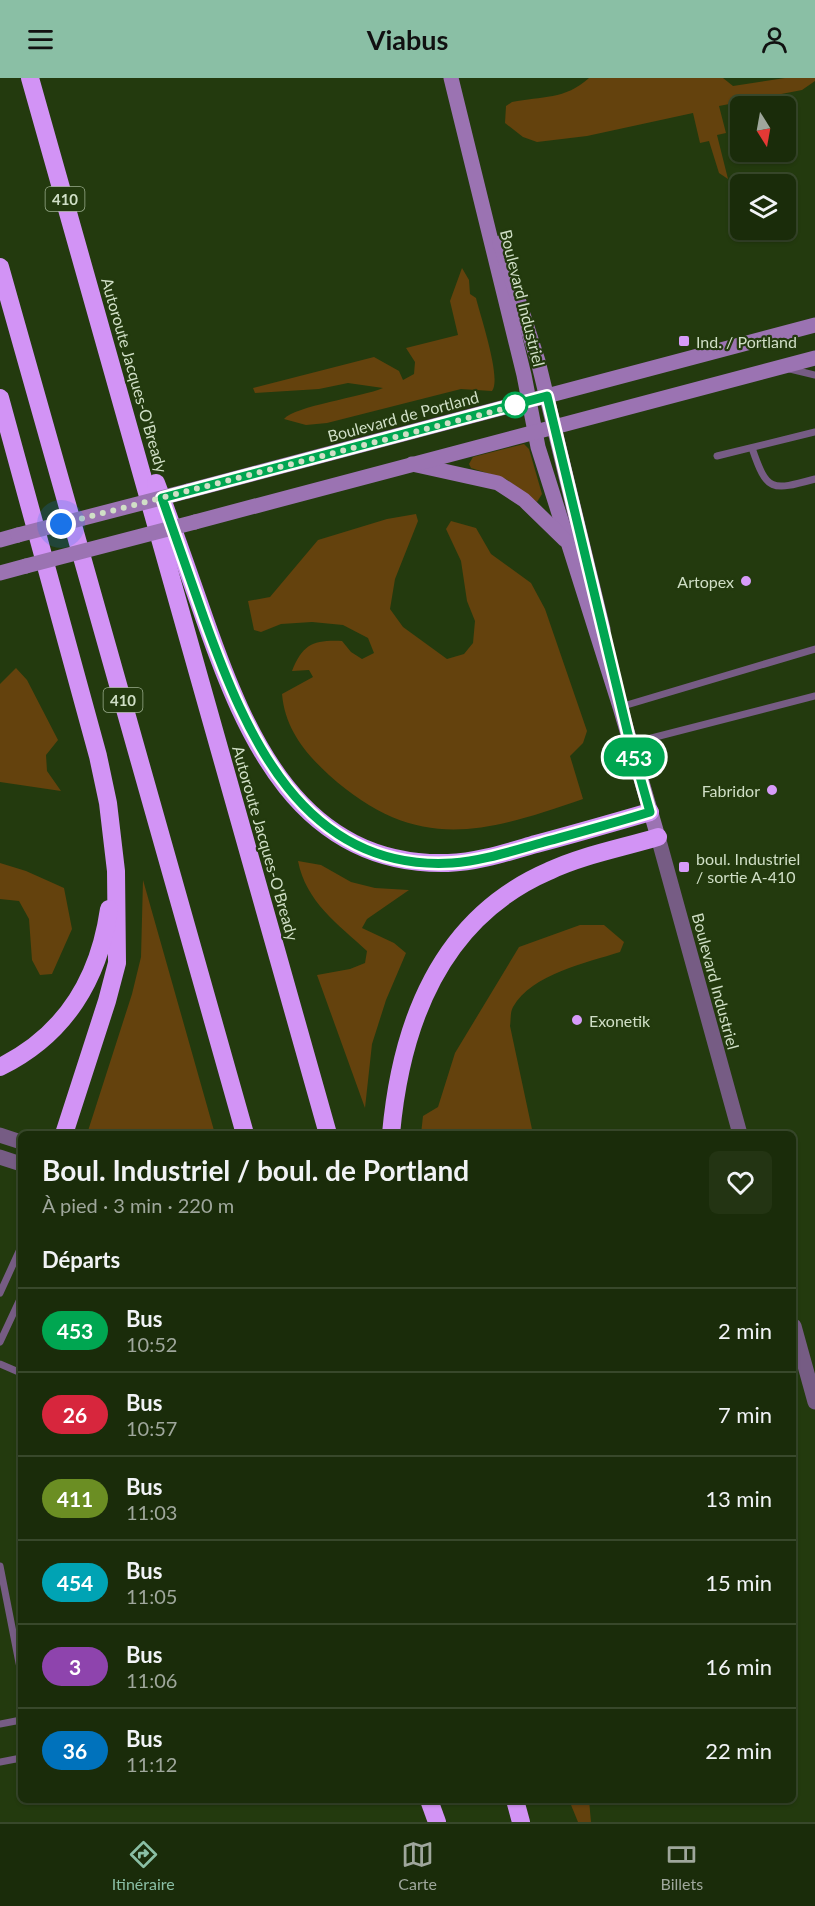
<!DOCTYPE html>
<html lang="fr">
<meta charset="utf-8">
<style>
body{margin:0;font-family:Lato,sans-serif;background:#233413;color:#f1f3f6;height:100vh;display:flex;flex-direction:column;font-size:22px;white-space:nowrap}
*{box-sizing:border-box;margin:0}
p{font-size:20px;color:#9fa79c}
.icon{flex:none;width:33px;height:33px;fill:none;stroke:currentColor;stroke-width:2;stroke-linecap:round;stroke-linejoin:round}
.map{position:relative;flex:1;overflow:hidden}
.sheet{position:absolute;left:18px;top:1053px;width:778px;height:672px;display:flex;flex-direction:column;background:#1a2c0a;border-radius:9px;box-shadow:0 2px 4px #0004,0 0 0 2px #38482b}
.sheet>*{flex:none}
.badge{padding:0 12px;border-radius:20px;font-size:21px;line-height:39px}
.needle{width:39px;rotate:169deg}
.tools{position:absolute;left:730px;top:18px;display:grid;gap:12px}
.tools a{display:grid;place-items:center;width:66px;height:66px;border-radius:9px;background:#1a2c0a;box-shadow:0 2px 4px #0004,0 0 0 2px #38482b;font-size:30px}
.you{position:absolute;width:30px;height:30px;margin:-15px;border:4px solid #fff;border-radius:50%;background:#1a73e8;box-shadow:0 0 0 9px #1a73e833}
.map>.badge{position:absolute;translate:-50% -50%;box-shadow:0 0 0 3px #fff}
h2{padding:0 24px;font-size:22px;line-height:54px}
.round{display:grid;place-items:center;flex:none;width:63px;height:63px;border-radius:9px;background:#233413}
.overview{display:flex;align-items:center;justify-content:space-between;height:102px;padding:0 24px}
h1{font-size:28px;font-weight:700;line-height:45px}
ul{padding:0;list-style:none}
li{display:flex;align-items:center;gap:18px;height:84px;padding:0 24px;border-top:2px solid #38482b}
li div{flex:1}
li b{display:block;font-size:22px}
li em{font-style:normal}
li .badge{min-width:66px;font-weight:700;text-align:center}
header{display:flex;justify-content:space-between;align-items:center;height:78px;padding:0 24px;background:#8abfa5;color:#111;font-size:27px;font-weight:700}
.menu{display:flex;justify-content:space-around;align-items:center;height:84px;border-top:2px solid #38482b;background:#1a2c0a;font-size:16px;color:#9fa79c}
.menu a{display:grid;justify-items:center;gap:3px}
.menu .current{color:#8abfa5}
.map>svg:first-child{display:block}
</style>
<header><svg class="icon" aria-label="menu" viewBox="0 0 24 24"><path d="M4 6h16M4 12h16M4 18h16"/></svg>Viabus<svg class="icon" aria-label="person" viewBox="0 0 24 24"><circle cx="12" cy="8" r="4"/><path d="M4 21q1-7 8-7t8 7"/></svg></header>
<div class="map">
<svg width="815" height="1744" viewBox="0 0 815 1744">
<rect width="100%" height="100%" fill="#233a0e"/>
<g fill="#64420d">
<path d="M589,0H723L733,8L785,0H815V3L802,12L719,28L726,55L717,57L728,101L719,95L709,63L700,65L693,35L587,58L537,64L523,59L505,45L506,28L512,24C542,18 565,22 589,0Z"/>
<path d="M462,190L469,202L470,216L476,220C480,237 502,301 492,313L461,311L327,345L306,347L284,341C295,328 362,319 383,310L348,305L319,311L255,315L253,310L374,279L399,293L403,302L414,296L415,284L406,270L458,257L450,223Z"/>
<path d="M524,366L529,371L542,416L537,424L506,401L471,390L469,386L473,379Z"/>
<path d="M416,436L418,443L395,501L390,531L403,549L447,581L464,576L473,565L475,543L467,523L461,483L446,451L451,443L476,450L491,476L531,505L545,531L587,653L583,665L570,678L583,721C482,756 416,775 329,697C304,674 285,650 282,616L313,599L309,592L292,593C303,566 313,562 342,563L351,574L362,581L374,575L368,560L343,547L312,544L281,546L261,554L254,552L248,523L270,519L318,462L387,441Z"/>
<path d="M16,590L27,602L58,662L46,677L47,693L61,713L0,704V606Z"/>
<path d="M298,783L321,787L351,804L375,810L409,812L367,841L362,850L394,865L406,875L386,922L372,966L365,1030L317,897L350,891L365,885L367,873C338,846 306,824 298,783Z"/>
<path d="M0,785L26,793L64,810L72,851L52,896L40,897L32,882L29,841L19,823L0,821Z"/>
<path d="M143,802L215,1056H87L132,916L141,879Z"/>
<path d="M580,847H604L624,864L620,874C586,885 532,896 513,929C510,934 511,942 510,948L533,1056H421L423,1038L438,1029L455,975L519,869Z"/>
<path d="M569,1722H589L591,1744H578Z"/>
</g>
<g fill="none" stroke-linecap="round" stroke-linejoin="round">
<g stroke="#765c84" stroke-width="7">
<path d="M790,291L815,297"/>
<path d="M752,370C767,414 771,413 815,401"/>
<path d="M717,378L815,354"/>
<path d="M620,629L815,571"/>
<path d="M632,665L815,618"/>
<path d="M0,1215L21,1169"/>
<path d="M0,1264L21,1219"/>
<path d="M0,1286L21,1295"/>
<path d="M0,1488L21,1595"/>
<path d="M0,1646L21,1642"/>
<path d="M0,1684L21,1680"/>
</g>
<g stroke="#765c84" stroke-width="15">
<path d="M658,759L740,1056"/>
<path d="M0,1057L21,1064"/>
<path d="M0,1079L21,1086"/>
<path d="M794,1248L815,1324"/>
</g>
<g stroke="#9b73b2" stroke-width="15">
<path d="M451,0L524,297L538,369L620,629L658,759"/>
<path d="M500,165L538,283L603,551"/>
<path d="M412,386L498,405L524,422L565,462"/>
<path d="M188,413L815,247"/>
<path d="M195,444L815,280"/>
<path d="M0,462L18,457"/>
<path d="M0,495L26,488"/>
</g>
<g stroke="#d293f5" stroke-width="18">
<path d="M30,0L328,1056"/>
<path d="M0,189L245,1056"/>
<path d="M0,320L98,678L108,725L116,793L117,885L107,923L64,1056"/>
<path d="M156,405C173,450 189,496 205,542C246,659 300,789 448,785C478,784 508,774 536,766C574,756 612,745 650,734"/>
<path d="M0,989C65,957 99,901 109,831"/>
<path d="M391,1056C401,945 440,840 549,793C583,777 622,770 658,759"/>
<path d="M429,1722L437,1744"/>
<path d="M515,1722L521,1744"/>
</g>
<g stroke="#9b73b2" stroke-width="15">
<path d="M18,457L188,413"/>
<path d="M26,488L195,444"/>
</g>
</g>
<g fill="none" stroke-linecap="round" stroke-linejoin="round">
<defs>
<path id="line" d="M547,318L628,656L650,734C614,745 577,755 541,765C512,773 482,783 452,785C303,794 246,657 204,540C190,500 176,460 162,420Z"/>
</defs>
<use href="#line" stroke="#fff" stroke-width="14"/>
<use href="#line" stroke="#00a651" stroke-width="9"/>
<path stroke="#d0dfc6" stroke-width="6" stroke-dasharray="0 10.8" d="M61,446L518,327H515"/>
</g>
<g fill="#d79bf9" stroke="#233a0e" stroke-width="2">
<rect x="678" y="257" width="12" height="12" rx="3"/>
<circle cx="746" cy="503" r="6"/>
<circle cx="772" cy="712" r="6"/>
<rect x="678" y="783" width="12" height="12" rx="3"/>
<circle cx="577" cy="942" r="6"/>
</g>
<circle fill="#fff" stroke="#00a651" stroke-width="3" cx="515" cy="327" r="12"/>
<g text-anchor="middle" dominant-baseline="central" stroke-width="4.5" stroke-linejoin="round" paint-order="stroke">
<g fill="#233a0e" stroke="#9cae8f" stroke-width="1.5">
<rect x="45.5" y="109" width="39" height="24" rx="4.5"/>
<rect x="103.5" y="610" width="39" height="24" rx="4.5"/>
</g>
<g font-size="15" font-weight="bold" fill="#d0dfc6">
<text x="65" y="121">410</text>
<text x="123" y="622">410</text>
</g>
<g font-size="16" fill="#d0dfc6" stroke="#233a0e">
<text transform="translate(523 220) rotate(76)">Boulevard Industriel</text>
<text transform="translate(135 297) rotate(74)">Autoroute Jacques-O'Bready</text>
<text transform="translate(403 338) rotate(-15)">Boulevard de Portland</text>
<text transform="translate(266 765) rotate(74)">Autoroute Jacques-O'Bready</text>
<text transform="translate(716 903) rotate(75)">Boulevard Industriel</text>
</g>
<g font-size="16" fill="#d0dfc6" stroke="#233a0e" text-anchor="start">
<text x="696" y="263">Ind. / Portland</text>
<text x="734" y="503" text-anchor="end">Artopex</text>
<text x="760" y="712" text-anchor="end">Fabridor</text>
<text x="696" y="780">boul. Industriel<tspan x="696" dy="18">/ sortie A-410</tspan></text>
<text x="589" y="942">Exonetik</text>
</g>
</g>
</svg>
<div class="tools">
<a><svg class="needle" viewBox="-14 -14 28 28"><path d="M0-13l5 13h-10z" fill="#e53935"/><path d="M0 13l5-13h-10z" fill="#9fa79c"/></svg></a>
<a><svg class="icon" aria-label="layers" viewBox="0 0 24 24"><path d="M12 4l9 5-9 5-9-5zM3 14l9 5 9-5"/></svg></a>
</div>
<div class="you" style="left:61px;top:446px"></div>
<b class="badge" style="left:634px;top:679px;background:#00a651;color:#fff">453</b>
<section class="sheet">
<div class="overview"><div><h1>Boul. Industriel / boul. de Portland</h1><p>À pied · 3 min · 220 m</p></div><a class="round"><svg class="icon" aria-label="heart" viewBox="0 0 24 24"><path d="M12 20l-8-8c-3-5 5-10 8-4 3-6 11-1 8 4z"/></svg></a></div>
<h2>Départs</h2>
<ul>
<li><span class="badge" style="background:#00a651;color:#fff">453</span><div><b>Bus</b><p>10:52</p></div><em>2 min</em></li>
<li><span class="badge" style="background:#d7263d;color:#fff">26</span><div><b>Bus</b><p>10:57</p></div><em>7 min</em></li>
<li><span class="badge" style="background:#6b8e23;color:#fff">411</span><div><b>Bus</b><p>11:03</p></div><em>13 min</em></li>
<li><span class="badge" style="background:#00a3b4;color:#fff">454</span><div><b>Bus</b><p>11:05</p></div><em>15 min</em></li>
<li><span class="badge" style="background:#8e44ad;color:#fff">3</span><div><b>Bus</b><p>11:06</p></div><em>16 min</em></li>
<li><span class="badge" style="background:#0072bc;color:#fff">36</span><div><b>Bus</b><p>11:12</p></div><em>22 min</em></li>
</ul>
</section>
</div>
<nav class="menu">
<a class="current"><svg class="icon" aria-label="directions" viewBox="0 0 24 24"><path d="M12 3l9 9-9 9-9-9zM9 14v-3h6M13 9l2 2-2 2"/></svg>Itinéraire</a>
<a><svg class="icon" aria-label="map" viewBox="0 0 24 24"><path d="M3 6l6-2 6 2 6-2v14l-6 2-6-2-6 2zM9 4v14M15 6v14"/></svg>Carte</a>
<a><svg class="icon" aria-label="tickets" viewBox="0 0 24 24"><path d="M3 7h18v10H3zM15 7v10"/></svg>Billets</a>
</nav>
